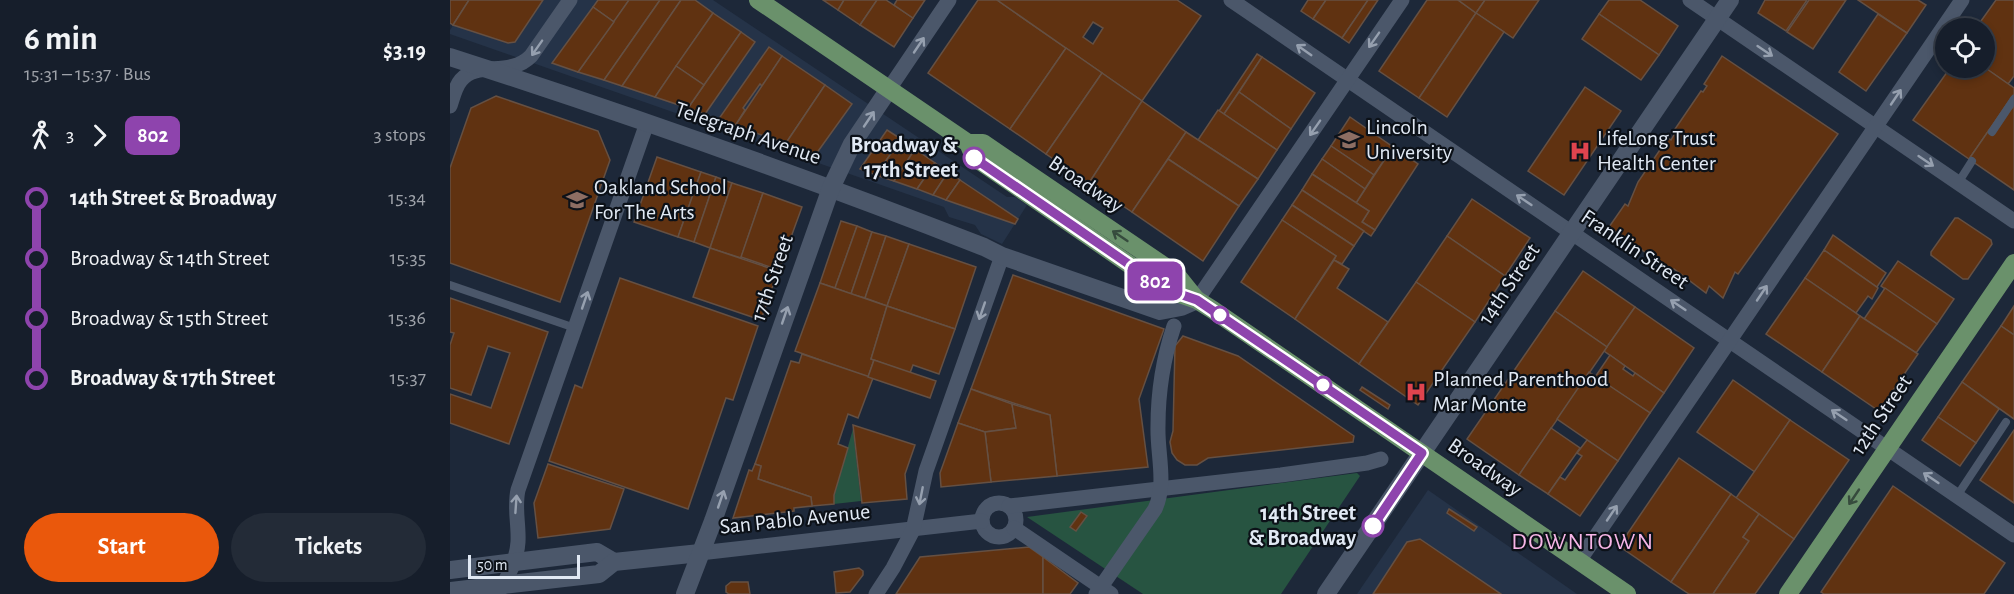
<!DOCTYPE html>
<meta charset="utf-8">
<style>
body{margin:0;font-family:"Alegreya Sans",sans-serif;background:#232b37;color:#f1f3f6;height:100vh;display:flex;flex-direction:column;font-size:22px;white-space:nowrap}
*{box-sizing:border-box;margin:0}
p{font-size:20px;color:#9ea2a9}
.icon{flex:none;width:33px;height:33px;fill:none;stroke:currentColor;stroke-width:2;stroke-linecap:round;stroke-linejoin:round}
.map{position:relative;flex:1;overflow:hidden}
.side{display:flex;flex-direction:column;background:#161e2b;width:450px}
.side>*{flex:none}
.badge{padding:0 12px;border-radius:9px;font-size:21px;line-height:39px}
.fabs{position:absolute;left:1485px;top:18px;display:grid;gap:12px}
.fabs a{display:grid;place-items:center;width:60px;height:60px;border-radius:50%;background:#161e2b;box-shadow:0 3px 9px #0003,0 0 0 2px #353c47;font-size:30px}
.scale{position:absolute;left:18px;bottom:15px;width:112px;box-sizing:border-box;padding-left:6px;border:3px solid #e1e9f4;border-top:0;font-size:16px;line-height:21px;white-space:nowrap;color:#e1e9f4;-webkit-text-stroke:4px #0c1118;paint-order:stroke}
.map>.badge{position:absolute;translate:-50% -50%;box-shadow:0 0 0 3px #fff}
.legs{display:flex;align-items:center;gap:9px;height:66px;padding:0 24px;font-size:20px}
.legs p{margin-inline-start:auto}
.overview{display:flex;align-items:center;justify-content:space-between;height:102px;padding:0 24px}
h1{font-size:33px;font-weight:700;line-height:45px}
.button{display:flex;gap:12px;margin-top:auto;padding:12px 24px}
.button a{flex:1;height:69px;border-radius:36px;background:#ea580c;color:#fff;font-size:24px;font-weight:700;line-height:69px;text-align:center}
.button a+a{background:#232b37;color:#f1f3f6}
ul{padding:0 24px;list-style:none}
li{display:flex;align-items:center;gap:21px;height:60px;font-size:22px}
li i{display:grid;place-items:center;width:9px;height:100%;margin:0 8px;background:currentColor}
li i::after{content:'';width:15px;height:15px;margin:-8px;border:4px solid;border-radius:50%;background:#161e2b}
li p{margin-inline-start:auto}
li:first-child i{background:linear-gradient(#0000 50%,currentColor 0)}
li:last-child i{background:linear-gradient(currentColor 50%,#0000 0)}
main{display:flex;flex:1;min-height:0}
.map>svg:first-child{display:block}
</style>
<main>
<section class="side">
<div class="overview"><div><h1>6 min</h1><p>15:31 – 15:37 · Bus</p></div><b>$3.19</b></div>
<div class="legs"><svg class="icon" aria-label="walk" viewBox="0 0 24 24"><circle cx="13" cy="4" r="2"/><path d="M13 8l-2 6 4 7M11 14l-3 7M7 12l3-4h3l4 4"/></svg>3<svg class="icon" aria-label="forward" viewBox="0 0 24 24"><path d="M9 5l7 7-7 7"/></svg><b class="badge" style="background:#8e44ad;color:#fff">802</b><p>3 stops</p></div>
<ul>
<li><i style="color:#8e44ad"></i><b>14th Street &amp; Broadway</b><p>15:34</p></li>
<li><i style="color:#8e44ad"></i><span>Broadway &amp; 14th Street</span><p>15:35</p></li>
<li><i style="color:#8e44ad"></i><span>Broadway &amp; 15th Street</span><p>15:36</p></li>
<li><i style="color:#8e44ad"></i><b>Broadway &amp; 17th Street</b><p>15:37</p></li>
</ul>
<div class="button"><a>Start</a><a>Tickets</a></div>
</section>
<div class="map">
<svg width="1564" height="594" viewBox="0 0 1564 594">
<rect width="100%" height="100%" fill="#1d2839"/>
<g fill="#253348">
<path d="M20,0H263L557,197H565L577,205L552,244L531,234L525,225L499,217L494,207L0,34V30Z"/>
<path d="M978,490L1127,594H907Z"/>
</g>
<g fill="#275441">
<path d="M403,429L411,501L384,504V495Z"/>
<path d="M907,473L910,476L831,594H693L577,517Z"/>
</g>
<g fill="#603211" stroke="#655043" stroke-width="1.5" fill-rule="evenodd">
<path d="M0,0H19L3,25L0,23Z"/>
<path d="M19,0H93L65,42L58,43L3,25Z"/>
<path d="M148,0H179L164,22L143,7Z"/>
<path d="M179,0H210L154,80L128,72Z"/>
<path d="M210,0H231L172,86L154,80Z"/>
<path d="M231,0H245L263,13L205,97L172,86Z"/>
<path d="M373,0H394L388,10Z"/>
<path d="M394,0H427L410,25L388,10Z"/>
<path d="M427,0H436L463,18L444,47L410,25Z"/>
<path d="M447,0H475L463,18L444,5Z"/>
<path d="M528,0H547L616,48L560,129L478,73Z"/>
<path d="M547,0H727L751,16L692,101ZM643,22L653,28L643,44L633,37Z"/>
<path d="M858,0H876L863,19L851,11Z"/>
<path d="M876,0H918L892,38L863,19Z"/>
<path d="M918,0H928L899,43L892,38Z"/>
<path d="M977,0H1008L1026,13L969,98L929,71Z"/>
<path d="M1008,0H1035L1026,13Z"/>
<path d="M1035,0H1089L1063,38L1026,13Z"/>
<path d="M1159,0H1190L1228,26L1209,55L1149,14Z"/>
<path d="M1315,0H1357L1336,31L1308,13Z"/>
<path d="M1359,0H1396L1363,49L1337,32Z"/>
<path d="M1408,0H1468L1476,5L1457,33Z"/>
<path d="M1546,0H1564V76L1558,84L1534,67V28H1526Z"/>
<path d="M143,7L164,22L128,72L102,63Z"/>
<path d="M263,13L291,32L254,85L226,66Z"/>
<path d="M1026,13L1054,32L997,117L969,98Z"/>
<path d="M1149,14L1209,55L1191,80L1132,39Z"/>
<path d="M1428,14L1457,33L1416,91L1389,72Z"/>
<path d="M291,32L305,42L255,114L238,108Z"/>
<path d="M319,47L332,56L312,86L310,84L293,108L295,110L285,126L268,120Z"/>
<path d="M616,48L652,73L596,154L560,129Z"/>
<path d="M807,54L812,57L774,114L769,111Z"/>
<path d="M332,56L375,85L336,143L285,126Z"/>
<path d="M1272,56L1388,134L1288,274L1285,272L1273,298L1259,286L1256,293L1224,269L1222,271L1159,227L1175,204L1178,206L1188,182L1218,138L1221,140L1225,133L1223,132L1251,91L1253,92L1257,86L1254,84Z"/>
<path d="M812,57L865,93L841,129L789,92Z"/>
<path d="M226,66L254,85L238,108L205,97Z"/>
<path d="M1534,67L1564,88V94L1519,159L1463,120L1500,68Z"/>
<path d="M652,73L692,101L639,183L596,154Z"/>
<path d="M375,85L402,104L366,154L336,143Z"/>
<path d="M1135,87L1171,111L1114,195L1078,171Z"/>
<path d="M789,92L841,129L827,150L774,114Z"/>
<path d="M46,96L148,131L160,160L110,302L0,263V168L21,108Z"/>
<path d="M692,101L736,132L682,212L639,183Z"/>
<path d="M1564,106V190L1519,159L1539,130Z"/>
<path d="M768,110L827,150L808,179L748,140Z"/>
<path d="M900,117L943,147L924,175L881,146Z"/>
<path d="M437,130L451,139L426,175L410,169Z"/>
<path d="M736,132L808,179L789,206L718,159Z"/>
<path d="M451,139L465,149L444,181L426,175Z"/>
<path d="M881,146L924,175L915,189L872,159Z"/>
<path d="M943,147L968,164L925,230L912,222L919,211L906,203Z"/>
<path d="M465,149L485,163L467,189L444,181Z"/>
<path d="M207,157L251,172L228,237L184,222Z"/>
<path d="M718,159L789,206L753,261L682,212Z"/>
<path d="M872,159L915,189L906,203L862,174Z"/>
<path d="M485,163L498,172L483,195L467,189Z"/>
<path d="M251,172L266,177L244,242L228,237Z"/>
<path d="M498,172L510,180L496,200L483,195Z"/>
<path d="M862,174L919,211L912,222L925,230L921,236L852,190Z"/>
<path d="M266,177L282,183L260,248L244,242Z"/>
<path d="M510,180L568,219L565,224L496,200Z"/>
<path d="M282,183L313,193L291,258L260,248Z"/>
<path d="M852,190L914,231L904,246L842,205Z"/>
<path d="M313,193L352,207L329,270L291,257Z"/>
<path d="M1022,199L1080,238L1055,276L997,236Z"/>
<path d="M842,205L904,246L892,264L884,260L886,256L832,220Z"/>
<path d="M1505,218H1508L1541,240L1542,244L1518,279H1513L1481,255V252Z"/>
<path d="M832,220L886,256L845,319L791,282Z"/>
<path d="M391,221L407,226L385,288L370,283Z"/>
<path d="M407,226L422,232L401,294L385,288Z"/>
<path d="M422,232L436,236L415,298L401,294Z"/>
<path d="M1383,235L1436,273L1427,287L1374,250Z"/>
<path d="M436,236L459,244L437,306L415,298Z"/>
<path d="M997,236L1055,276L1025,322L966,282Z"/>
<path d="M459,244L526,267L505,329L437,306Z"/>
<path d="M260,248L328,271L311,320L243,297Z"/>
<path d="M1374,250L1428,288L1422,299L1418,296L1406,313L1355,278Z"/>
<path d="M884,260L899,269L887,288L938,322L909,364L845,319Z"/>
<path d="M1448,261L1504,299L1487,324L1431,286Z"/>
<path d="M1133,271L1185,307L1157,347L1105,311Z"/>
<path d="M563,275L714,329L689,399L698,467L607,476L600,415L521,389Z"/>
<path d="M170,278L308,326L283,400L276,398L238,509L99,461L125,385L132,388Z"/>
<path d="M1355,278L1410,316L1372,372L1316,334Z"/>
<path d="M966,282L1025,322L968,405L909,364Z"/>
<path d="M370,283L437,306L421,359L424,360L418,377L345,351Z"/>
<path d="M1435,288L1487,324L1466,353L1414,319Z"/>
<path d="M0,298L98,332L59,444L0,423V394L41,408L60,353L38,346L21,395L0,388V345L4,333L0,332Z"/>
<path d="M437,306L505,329L489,374L463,365L460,373L421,359Z"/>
<path d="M1564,306V335L1551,326Z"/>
<path d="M1185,307L1244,348L1214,393L1154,351Z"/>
<path d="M1105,311L1157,347L1069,475L1017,439Z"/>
<path d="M1410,316L1468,354L1429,411L1372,372Z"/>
<path d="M1551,326L1564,335V419L1512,382Z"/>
<path d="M733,336L788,356L904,436L903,442L758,458L747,465H735L727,460L722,453L720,442L723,431L725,346Z"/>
<path d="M352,354L423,378L408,418L398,414L388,444L398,448L384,495V504L362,506L361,497L308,479L311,466L305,464L341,361L349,363Z"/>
<path d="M1160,355L1175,366L1173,369L1183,376L1185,373L1214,393L1200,413L1145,377Z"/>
<path d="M424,360L486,381L480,398L418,377Z"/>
<path d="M1139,372L1200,413L1168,461L1107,419Z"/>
<path d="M1283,380L1340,420L1305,472L1247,432Z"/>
<path d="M1512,382L1549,409L1526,443L1488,417Z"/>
<path d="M912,387L940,405L938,409L910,390Z"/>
<path d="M521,389L562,404L566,428L535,432L508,423Z"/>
<path d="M562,404L600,415L607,476L541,482L535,432L566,428Z"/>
<path d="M1488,417L1526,443L1510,466L1472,440Z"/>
<path d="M1340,420L1399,460L1344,539L1286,498Z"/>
<path d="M508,423L535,432L541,482L491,487L490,473Z"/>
<path d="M403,425L465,445L455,474L457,499L412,503Z"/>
<path d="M1101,428L1130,448L1098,494L1069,475Z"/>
<path d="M1564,430V503L1530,480Z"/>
<path d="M1137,440L1168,461L1130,516L1098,494L1110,477L1115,480L1132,456L1127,453Z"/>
<path d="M1229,458L1281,494L1221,582L1169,546Z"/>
<path d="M98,464L174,489L160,529L88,538L84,503Z"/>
<path d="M305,464L311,466L308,479L361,497L362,506L344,508V511L283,518L299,470L302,471Z"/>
<path d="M1443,486L1555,563L1534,594H1374L1371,592Z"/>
<path d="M1281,494L1309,514L1293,537L1299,541L1263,594H1239L1221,582Z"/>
<path d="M999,509L1027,527L1024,531L997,513Z"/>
<path d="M631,512L637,516L626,531L620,527Z"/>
<path d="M1309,514L1344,539L1305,594H1263L1299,541L1293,537Z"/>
<path d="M970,539L1051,594H923L957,542Z"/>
<path d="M579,547L593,557V594H446L470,557Z"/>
<path d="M593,557L628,583L620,594H593Z"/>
<path d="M409,568L413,571V575L400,592L386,593L384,572Z"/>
<path d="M281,582H298L300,594H279L276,592V586Z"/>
</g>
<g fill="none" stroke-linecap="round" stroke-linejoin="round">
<g stroke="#4b576a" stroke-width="8">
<path d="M1542,132L1564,99"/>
<path d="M1508,183L1522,161"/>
<path d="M0,285L125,328"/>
<path d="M1507,496L1556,422"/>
</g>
<g stroke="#4b576a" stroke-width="15">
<path d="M781,0L1564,535"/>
<path d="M1240,0L1564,221"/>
<path d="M439,89L499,0"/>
<path d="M0,106C3,97 5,87 11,80C28,60 59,78 81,56L120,0"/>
<path d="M747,300L952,0"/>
<circle cx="549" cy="520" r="17"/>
<path d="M559,506L831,475L917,463L931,459"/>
<path d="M564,528L661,594"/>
<path d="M250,553L532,521"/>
<path d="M1129,561L1512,0"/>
<path d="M49,591C58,578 67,559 68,542C69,524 64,508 68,490L197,123"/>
<path d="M426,594L443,568L463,530L476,471L552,256"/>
<path d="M646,594L705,509C717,483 707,454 708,426C708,392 713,359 724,326"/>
</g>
<g stroke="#4b576a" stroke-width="18">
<path d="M0,57C180,115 358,178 534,247L552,256L710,311L731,307L747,300"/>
<path d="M0,570L147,552L164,562"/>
<path d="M0,591L149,574L164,562L250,553"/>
<path d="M235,594L263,521L381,188L402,144L439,89"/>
<path d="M876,594L1280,0"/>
</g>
<g stroke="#6a916b" stroke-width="18">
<path d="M308,0L518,143L524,157L715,289L747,300L763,310L1177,594"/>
<path d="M518,143H533L726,274L746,299"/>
<path d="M1338,594L1564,263"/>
</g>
</g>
<defs><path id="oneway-shaft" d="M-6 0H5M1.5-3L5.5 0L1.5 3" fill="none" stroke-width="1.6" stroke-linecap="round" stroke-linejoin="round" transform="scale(1.5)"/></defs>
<g stroke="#96a0af">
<use href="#oneway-shaft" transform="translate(924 40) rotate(125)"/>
<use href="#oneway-shaft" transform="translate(469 45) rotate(-56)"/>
<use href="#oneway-shaft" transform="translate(87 48) rotate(125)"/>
<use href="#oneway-shaft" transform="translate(854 50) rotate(-145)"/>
<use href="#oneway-shaft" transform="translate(1315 51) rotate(34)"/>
<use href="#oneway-shaft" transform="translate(1446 97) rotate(-56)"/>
<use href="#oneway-shaft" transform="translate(419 119) rotate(-56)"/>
<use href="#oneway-shaft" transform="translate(865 128) rotate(125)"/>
<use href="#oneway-shaft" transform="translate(1476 161) rotate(34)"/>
<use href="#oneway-shaft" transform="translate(1074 200) rotate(-146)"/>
<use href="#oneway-shaft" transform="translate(1312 293) rotate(-56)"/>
<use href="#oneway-shaft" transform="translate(135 300) rotate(-71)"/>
<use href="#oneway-shaft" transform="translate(1228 305) rotate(-146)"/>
<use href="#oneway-shaft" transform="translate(532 311) rotate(109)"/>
<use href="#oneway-shaft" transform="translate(335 315) rotate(-71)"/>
<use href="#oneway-shaft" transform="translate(1389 415) rotate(-146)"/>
<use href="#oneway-shaft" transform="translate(1481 478) rotate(-146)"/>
<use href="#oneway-shaft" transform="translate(471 496) rotate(101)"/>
<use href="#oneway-shaft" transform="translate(271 499) rotate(-71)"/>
<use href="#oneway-shaft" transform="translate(66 504) rotate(-86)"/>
<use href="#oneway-shaft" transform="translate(1162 513) rotate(-56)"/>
</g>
<g stroke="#364b3d">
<use href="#oneway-shaft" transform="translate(670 236) rotate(-146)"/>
<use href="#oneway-shaft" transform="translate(1404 497) rotate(124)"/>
</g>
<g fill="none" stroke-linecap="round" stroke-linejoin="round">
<defs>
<path id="line-1" d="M524,158L715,289L747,300L972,453L923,526"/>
</defs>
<use href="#line-1" stroke="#fff" stroke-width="14"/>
<use href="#line-1" stroke="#8e44ad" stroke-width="9"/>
</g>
<defs>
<symbol id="university-bare" viewBox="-9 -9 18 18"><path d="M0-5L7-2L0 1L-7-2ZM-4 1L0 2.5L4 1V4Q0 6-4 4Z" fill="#8d6e63" stroke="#0c1118" stroke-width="2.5" paint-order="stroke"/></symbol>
<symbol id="hospital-bare" viewBox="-9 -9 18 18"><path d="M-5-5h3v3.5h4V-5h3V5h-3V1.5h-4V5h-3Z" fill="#e0444e" stroke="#0c1118" stroke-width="2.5" paint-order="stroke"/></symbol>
<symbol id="school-bare" viewBox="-9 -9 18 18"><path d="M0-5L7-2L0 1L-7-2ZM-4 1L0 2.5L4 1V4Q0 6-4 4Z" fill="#8d6e63" stroke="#0c1118" stroke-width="2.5" paint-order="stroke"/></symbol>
</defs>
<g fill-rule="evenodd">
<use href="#university-bare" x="884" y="125" width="30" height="30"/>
<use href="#hospital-bare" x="1115" y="136" width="30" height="30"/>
<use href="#school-bare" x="112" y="185" width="30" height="30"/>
<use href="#hospital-bare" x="951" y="377" width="30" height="30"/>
</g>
<g fill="#fff" stroke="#8e44ad" stroke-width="3">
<circle cx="524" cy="158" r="10"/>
<circle cx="770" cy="315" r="8"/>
<circle cx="873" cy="385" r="8"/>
<circle cx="923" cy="526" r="10"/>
</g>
<g text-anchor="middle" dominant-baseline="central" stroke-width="4.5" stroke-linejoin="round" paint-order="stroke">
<g font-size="22" fill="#e1e9f4" stroke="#0c1118" text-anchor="start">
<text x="916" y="127">Lincoln<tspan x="916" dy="25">University</tspan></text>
<text x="1147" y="138">LifeLong Trust<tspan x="1147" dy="25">Health Center</tspan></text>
<text x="144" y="187">Oakland School<tspan x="144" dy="25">For The Arts</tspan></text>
<text x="983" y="379">Planned Parenthood<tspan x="983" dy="25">Mar Monte</tspan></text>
</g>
<g font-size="22" fill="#e1e9f4" stroke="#0c1118">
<text transform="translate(298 133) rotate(19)">Telegraph Avenue</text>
<text transform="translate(636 184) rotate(34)">Broadway</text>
<text transform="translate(1185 249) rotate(34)">Franklin Street</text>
<text transform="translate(322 278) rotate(-71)">17th Street</text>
<text transform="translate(1059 284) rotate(-56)">14th Street</text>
<text transform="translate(1431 415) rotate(-56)">12th Street</text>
<text transform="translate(1035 467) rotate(35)">Broadway</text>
<text transform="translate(345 519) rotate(-6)">San Pablo Avenue</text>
</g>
<g font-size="22" font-weight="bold" fill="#e1e9f4" stroke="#0c1118" text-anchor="end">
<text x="508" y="145">Broadway &amp;<tspan x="508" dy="25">17th Street</tspan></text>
<text x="906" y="513">14th Street<tspan x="906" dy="25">&amp; Broadway</tspan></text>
</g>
<g font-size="24" letter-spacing="1.5" fill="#f7b5e7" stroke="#0c1118">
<text x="1133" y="542">DOWNTOWN</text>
</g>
</g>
</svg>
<div class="fabs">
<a><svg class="icon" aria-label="locate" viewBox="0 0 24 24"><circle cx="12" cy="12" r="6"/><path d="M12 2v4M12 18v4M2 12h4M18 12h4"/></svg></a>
</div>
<div class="scale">50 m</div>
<b class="badge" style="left:705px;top:281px;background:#8e44ad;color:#fff">802</b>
</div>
</main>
